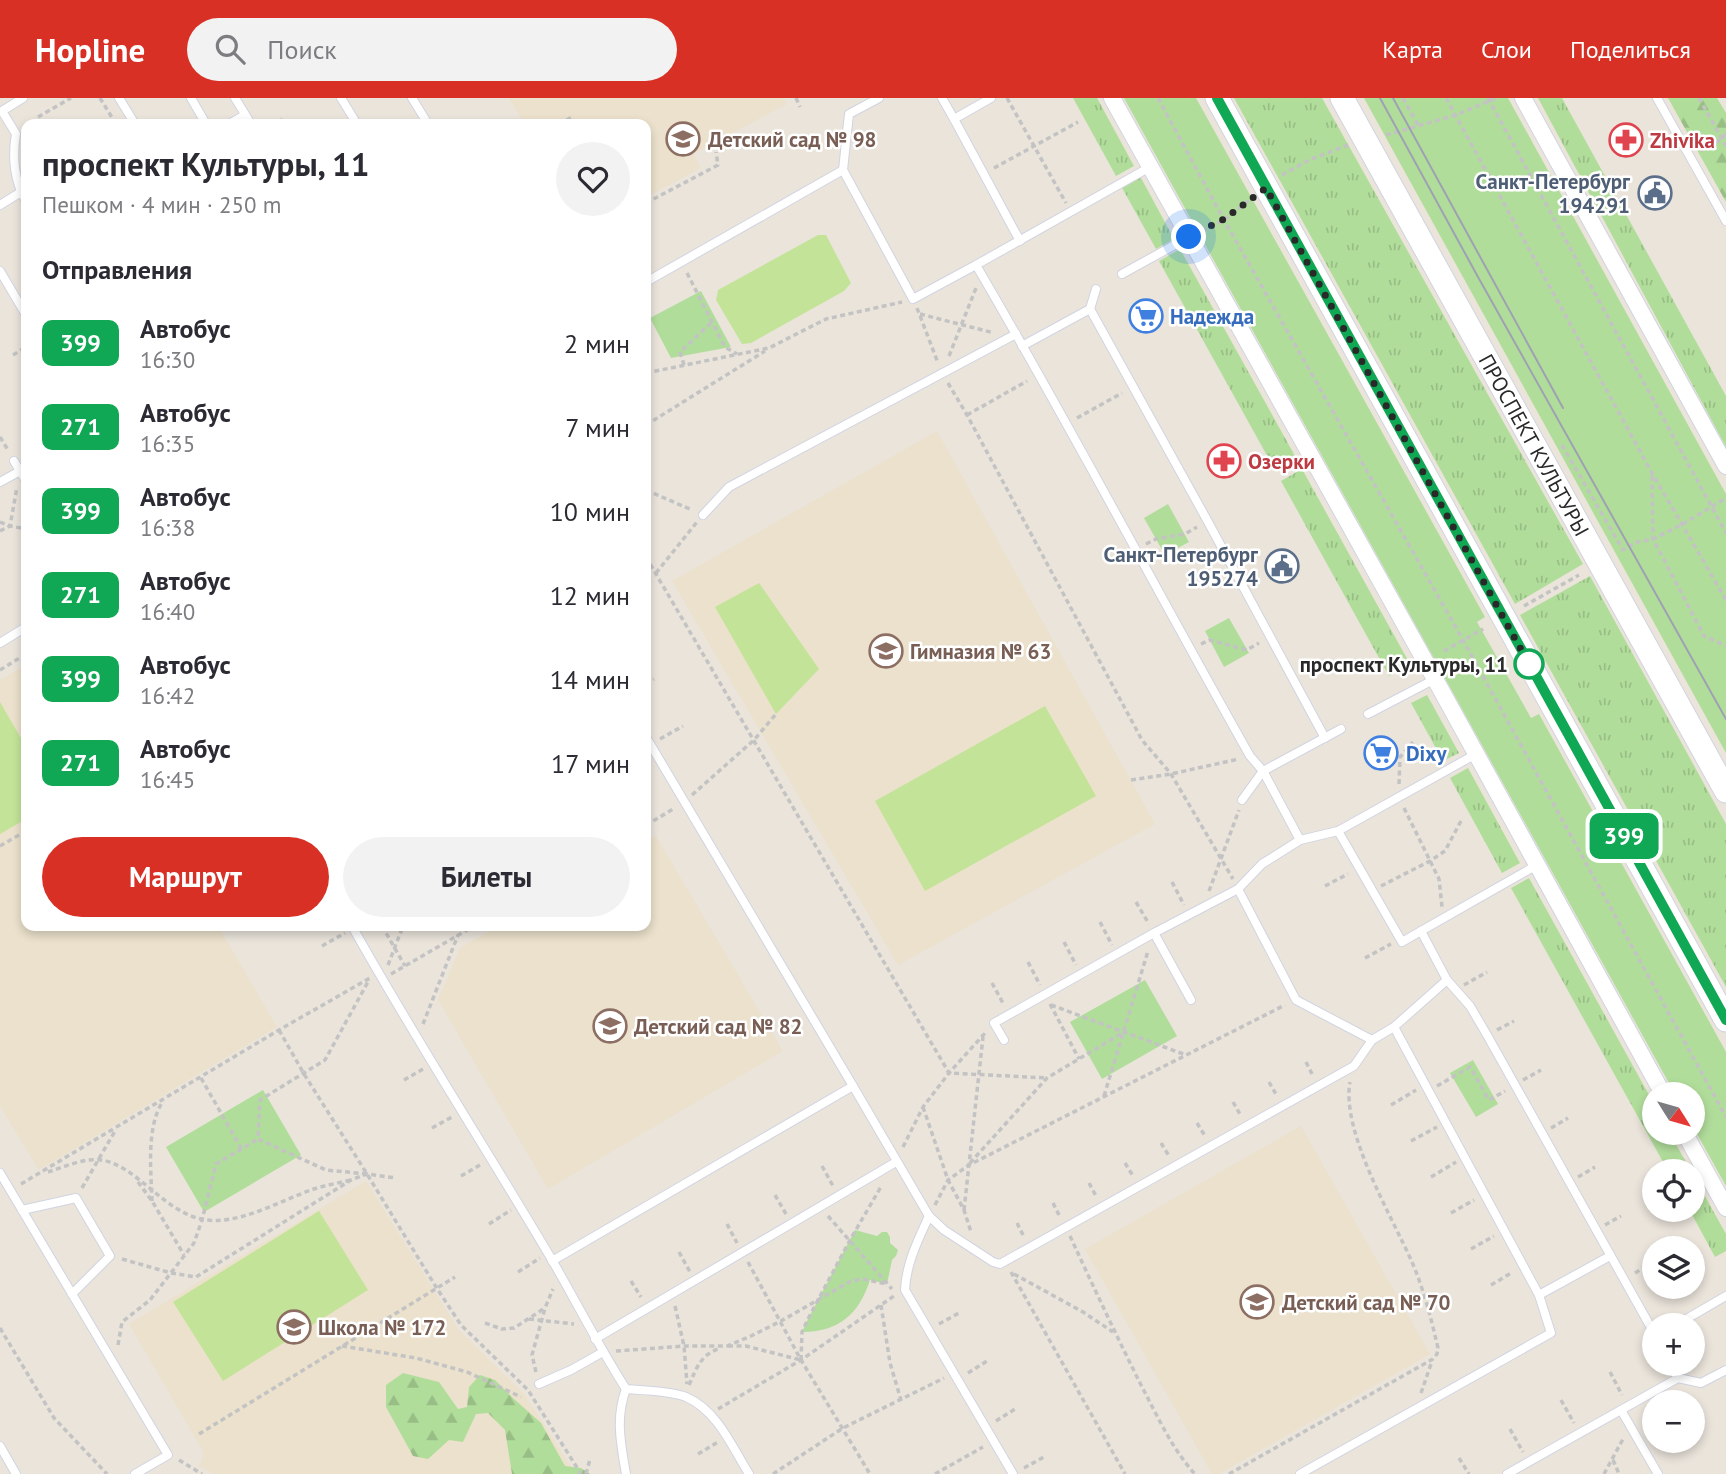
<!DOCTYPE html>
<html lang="ru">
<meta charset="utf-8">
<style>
body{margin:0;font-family:"PT Sans",sans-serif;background:#f2f2f3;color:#2b2b33;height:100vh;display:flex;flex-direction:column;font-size:26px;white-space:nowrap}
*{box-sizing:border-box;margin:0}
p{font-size:23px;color:#7c7c81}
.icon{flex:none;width:38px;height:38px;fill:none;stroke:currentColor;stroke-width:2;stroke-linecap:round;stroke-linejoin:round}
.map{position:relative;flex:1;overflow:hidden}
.panel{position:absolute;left:21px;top:21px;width:630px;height:812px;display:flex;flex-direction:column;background:#fff;border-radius:14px;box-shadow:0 4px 10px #0003}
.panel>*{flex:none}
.badge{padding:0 14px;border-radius:10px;font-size:24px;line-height:46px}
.needle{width:46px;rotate:127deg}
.fabs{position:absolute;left:1642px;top:984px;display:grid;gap:14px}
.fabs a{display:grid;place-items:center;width:63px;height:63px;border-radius:50%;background:#fff;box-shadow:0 4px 10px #0003;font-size:35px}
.you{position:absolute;width:35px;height:35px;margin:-18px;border:5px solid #fff;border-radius:50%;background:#1a73e8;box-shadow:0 0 0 10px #1a73e833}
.map>.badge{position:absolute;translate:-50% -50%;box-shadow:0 0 0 4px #fff}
h2{padding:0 21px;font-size:26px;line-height:63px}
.round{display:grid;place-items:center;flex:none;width:74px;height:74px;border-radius:37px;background:#f2f2f3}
.summary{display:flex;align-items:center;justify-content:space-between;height:119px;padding:0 21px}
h1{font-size:33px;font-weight:800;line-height:52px}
.primary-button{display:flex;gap:14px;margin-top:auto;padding:14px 21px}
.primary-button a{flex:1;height:80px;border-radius:42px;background:#d93025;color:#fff;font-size:28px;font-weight:800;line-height:80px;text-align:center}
.primary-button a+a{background:#f2f2f3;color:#2b2b33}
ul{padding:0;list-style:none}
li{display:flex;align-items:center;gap:21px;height:84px;padding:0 21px}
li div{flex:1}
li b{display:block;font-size:26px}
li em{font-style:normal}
li .badge{min-width:77px;font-weight:700;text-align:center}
header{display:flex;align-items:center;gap:42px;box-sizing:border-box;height:98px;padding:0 35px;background:#d93025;color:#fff}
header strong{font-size:33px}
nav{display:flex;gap:38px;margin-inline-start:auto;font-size:24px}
.search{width:490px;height:63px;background:#f2f2f3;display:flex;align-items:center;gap:18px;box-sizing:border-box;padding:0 24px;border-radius:38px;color:#7c7c81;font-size:26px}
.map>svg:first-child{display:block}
</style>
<header>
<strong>Hopline</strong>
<div class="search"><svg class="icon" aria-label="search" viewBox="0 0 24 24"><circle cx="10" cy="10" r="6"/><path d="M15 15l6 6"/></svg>Поиск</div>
<nav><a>Карта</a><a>Слои</a><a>Поделиться</a></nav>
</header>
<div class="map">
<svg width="1726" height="1376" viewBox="0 0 1726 1376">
<defs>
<pattern id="grass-tufts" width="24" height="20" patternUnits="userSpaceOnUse" patternTransform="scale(1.75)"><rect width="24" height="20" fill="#b1dd9b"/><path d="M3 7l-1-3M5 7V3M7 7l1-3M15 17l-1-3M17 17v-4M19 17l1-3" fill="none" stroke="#98be86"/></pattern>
<pattern id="forest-firs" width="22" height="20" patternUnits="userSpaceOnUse" patternTransform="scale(1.75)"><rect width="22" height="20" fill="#b1dd9b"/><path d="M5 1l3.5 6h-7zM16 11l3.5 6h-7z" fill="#98be86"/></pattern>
</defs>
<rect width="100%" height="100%" fill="#eae4db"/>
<g fill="#ebe1cc">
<path d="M509,0H783L787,6L693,56L701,70L646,99V26H518L523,23Z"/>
<path d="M937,333L1155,726L898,867L672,483Z"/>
<path d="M26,567V828H218L277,929L39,1072L0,1008V582Z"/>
<path d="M656,738L783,953L548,1091L438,902L460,850L498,828H646V743Z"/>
<path d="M1301,1028L1430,1256L1219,1376H1212L1085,1151Z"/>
<path d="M366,1083L458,1231L524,1296L576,1376H213L199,1368L204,1355L129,1226Z"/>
</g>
<g fill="url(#grass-tufts)">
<path d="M1073,0H1097L1134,68L1116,78Z"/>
<path d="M1234,0H1322L1583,466L1515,506Z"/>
<path d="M1538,0H1562L1726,298V349Z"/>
<path d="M1140,78L1174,141L1156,151L1121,88Z"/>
<path d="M1180,151L1295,358L1274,370L1159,163Z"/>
<path d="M1302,371L1410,566L1389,578L1281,383Z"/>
<path d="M1590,478L1726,726V889L1520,517Z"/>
<path d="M1427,597L1459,655L1443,663L1411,605Z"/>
<path d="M1468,670L1520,765L1502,775L1450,680Z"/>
<path d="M1529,780L1654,1006V1034H1669L1691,1073H1668L1511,790Z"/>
<path d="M1692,1075L1726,1136V1153L1715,1159L1689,1111H1692Z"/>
</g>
<g fill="url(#forest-firs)">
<path d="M1668,0H1717L1726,15V104Z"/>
<path d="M403,1275L439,1284L458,1311L467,1309L469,1289L480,1277L495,1282L514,1301L541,1325L565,1368L581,1370L590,1376H512L505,1332L488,1315L476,1316L463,1344L449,1342L428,1361L413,1358L386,1309V1287Z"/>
</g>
<g fill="#b1dd9b">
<path d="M1124,0H1196L1485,519L1477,524L1531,620L1539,616L1726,954V1088L1692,1027V996H1675Z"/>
<path d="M1364,0H1508L1726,396V655Z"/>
<path d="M701,193L731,249L671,260L650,220Z"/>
<path d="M1168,406L1189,444L1165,457L1144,420Z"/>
<path d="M1229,520L1249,555L1224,569L1205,533Z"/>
<path d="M1145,882L1177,938L1102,981L1070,924Z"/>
<path d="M1473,962L1498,1006L1476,1019L1450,975Z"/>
<path d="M263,992L301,1057L204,1114L166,1049Z"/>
<path d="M855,1132L877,1138L882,1134H887L890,1139V1145L898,1152L896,1158L892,1162L887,1186L870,1182C859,1216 839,1234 802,1234L808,1221Z"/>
</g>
<g fill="#c3e498">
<path d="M818,137H826L851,185L844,193L751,245L742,246L716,202L718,192Z"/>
<path d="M759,485L819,571L776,616L715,509Z"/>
<path d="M0,604L26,649V721L0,736Z"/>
<path d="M1045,608L1096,698L925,793L875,703Z"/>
<path d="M319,1113L368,1192L223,1283L173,1204Z"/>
</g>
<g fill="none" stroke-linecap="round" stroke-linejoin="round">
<defs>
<g id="service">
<path d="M23,0L2,13L16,36C12,58 14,83 26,103"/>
<path d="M119,0L135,26"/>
<path d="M191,0L206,26"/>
<path d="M235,0L251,26"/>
<path d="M341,0L357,26"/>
<path d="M412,0L428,26"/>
<path d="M879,0L849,16L843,72L913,201L976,167"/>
<path d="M942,0L954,21"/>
<path d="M991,0L954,21L1020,143"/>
<path d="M1657,0L1726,123"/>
<path d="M229,26L245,17"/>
<path d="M1150,69L976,167C1071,329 1158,495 1250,658L1263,673L1300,742"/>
<path d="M0,107L21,94"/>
<path d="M0,173L26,217"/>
<path d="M1122,176L1189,139"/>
<path d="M646,184L843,72"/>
<path d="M1096,191L1090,211L1207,422L1325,640"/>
<path d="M1022,248L1090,211"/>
<path d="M14,363L26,383"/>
<path d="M0,384L20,373"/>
<path d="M703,417L729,389L1016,236"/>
<path d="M0,545L26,529"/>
<path d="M1368,616L1435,581"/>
<path d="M646,639L853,988L929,1118L944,1132L993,1164L1000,1166L1354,968L1372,942"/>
<path d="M1242,702L1263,673L1341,631"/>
<path d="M1338,733L1402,844L1421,833"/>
<path d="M1537,767L1421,833L1447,882L1470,908L1487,937L1654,1235"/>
<path d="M1238,791L1296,902L1372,942L1394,929L1447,882"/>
<path d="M352,828C415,941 486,1050 552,1162C577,1205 599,1249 626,1291C641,1292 673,1293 686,1299C718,1313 732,1349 749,1376"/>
<path d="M1154,835L1191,902"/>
<path d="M1394,929L1539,1197"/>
<path d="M1004,942L994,925L1154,835L1238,791L1262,766L1300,742L1338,733L1476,656"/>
<path d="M0,1075L168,1357L135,1376"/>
<path d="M22,1112L76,1100L110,1158L72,1196"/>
<path d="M929,1118C918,1142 906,1166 905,1192L1013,1376"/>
<path d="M552,1163L853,988"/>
<path d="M1676,1227L1726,1198"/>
<path d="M595,1241L896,1064"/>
<path d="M1670,1265L1678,1280L1701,1285L1726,1272"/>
<path d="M539,1286L571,1272L603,1254"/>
<path d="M626,1291C615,1320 621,1347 626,1376"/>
<path d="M1621,1312L1658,1376"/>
<path d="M0,1348L16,1376"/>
<path d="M1300,1376L1551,1235L1539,1197L1610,1158"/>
<path d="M1507,1376L1678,1280"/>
</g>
<g id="minor">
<path d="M1112,0L1435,581L1663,996"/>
<path d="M1523,0L1726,368"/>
<path d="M1684,1034L1726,1110"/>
</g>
<g id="secondary">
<path d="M1217,0L1726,922"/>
<path d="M1342,0L1726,693"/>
</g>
</defs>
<use href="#service" stroke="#d1d4e1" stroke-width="10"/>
<use href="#minor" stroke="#d1d4e1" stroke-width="18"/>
<use href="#secondary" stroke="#d1d4e1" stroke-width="25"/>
<g stroke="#c3c3c3" stroke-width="3.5" stroke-dasharray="5 3.5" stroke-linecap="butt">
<path d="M100,0L116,26"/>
<path d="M796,0L800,9"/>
<path d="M1007,0L1066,105"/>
<path d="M1158,0L1224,122L1463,542L1726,1019"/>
<path d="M1403,0L1419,29"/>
<path d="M1446,0L1652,375L1726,502"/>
<path d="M1488,0L1726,435"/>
<path d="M1699,0L1726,48"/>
<path d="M38,19L71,0"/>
<path d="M274,26L282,21"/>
<path d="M559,26L572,19"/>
<path d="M1386,37L1456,17L1496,0"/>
<path d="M1701,53L1722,41L1726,35"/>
<path d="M994,70L1078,24"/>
<path d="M1282,77L1309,62L1348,47"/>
<path d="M646,105L718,67L716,54"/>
<path d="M1202,133L1224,122L1251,101"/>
<path d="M687,175L725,249L737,256"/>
<path d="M917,210L938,265"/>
<path d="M920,216L994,235"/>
<path d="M13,257L26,249"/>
<path d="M949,258L976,190"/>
<path d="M684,267L680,254L712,224"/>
<path d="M646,275L769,250L826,221L902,204"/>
<path d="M948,285L967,317L1142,642L1171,676L1233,781"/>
<path d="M967,317L1027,283"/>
<path d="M1077,320L1122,295"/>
<path d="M646,327L765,253"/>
<path d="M0,339L8,352"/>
<path d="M1562,347L1623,452L1637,444L1653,441L1683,426L1726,400"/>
<path d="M1652,378L1653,441L1704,538L1726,548"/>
<path d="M646,392L692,412"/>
<path d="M0,424L10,428L26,431"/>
<path d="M0,433L10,428L17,389"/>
<path d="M1146,446L1156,441L1185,436L1197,429"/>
<path d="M646,459L949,975L1047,980"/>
<path d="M656,475L697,424"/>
<path d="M1524,508L1579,477"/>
<path d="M1201,546L1210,542L1247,552L1259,545"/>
<path d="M1444,553L1483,531"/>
<path d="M0,572L26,556"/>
<path d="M646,586L654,581"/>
<path d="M660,641L683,628"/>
<path d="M1131,682L1171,676L1239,661"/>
<path d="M1399,686L1400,659L1413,644"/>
<path d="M692,697L754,642L776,616"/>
<path d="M1404,710L1439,781L1442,809"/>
<path d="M646,727L675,710"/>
<path d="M0,748L26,733"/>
<path d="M1172,784L1184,807"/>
<path d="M1325,788L1348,776"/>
<path d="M1381,788L1430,763L1445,753L1462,721"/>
<path d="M1209,793L1239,712"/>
<path d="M1136,804L1149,826"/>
<path d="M1100,824L1112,847"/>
<path d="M382,828L405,868"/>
<path d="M1064,844L1076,867"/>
<path d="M322,848L345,835"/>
<path d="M1365,860L1391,846"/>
<path d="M1028,864L1040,887"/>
<path d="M388,867L403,828"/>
<path d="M391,876L474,828"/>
<path d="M992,885L1004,907"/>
<path d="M1464,887L1487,874"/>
<path d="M1050,906L1079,961"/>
<path d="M1051,907L1186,957"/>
<path d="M423,926L458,837"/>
<path d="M279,932L304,976L367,1076L436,1189L461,1227L528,1292L581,1376"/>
<path d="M1497,932L1514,923"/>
<path d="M1306,964L1313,978"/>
<path d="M201,980L241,1050"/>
<path d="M404,982L423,971"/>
<path d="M1523,982L1541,972"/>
<path d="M1269,984L1277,998"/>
<path d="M1437,988L1470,969L1489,1002L1505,993"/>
<path d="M1104,998L1148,853"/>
<path d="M1233,1004L1241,1018"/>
<path d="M1391,1007L1416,992"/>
<path d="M923,1009L948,1082L964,1112L971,1134"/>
<path d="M1197,1025L1205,1038"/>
<path d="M432,1030L452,1019"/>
<path d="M1551,1030L1568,1020"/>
<path d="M1411,1043L1437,1029"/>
<path d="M1161,1045L1169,1058"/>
<path d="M903,1049L923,1009L949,975L986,934"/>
<path d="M970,1065L1047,980L1124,934"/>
<path d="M1125,1065L1133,1078"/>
<path d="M822,1068L833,1088"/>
<path d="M48,1074C64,1069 83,1060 100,1062C134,1065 163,1113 201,1121C237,1129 281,1102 314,1091C326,1087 339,1085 351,1082"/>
<path d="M367,1076L326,1072L258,1041L260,1002L325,962L369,882"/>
<path d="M461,1078L480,1067"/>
<path d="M1431,1079L1456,1064"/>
<path d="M1578,1079L1595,1069"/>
<path d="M138,1084L152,1103L184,1157"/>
<path d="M1089,1085L1096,1098"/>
<path d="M21,1086L279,932L370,880"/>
<path d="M82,1090L115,1033"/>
<path d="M775,1097L786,1116"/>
<path d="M152,1103C151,1072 146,1029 163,1003"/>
<path d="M1053,1105L1060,1119"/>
<path d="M935,1107L948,1082L969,1067L1285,907"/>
<path d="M964,1112L983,939"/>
<path d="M1451,1115L1474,1102"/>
<path d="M828,1118L892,1191"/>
<path d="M1017,1125L1024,1139"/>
<path d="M489,1126L511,1112"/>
<path d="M727,1126L737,1145"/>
<path d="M1605,1127L1621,1118"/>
<path d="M1070,1138C1093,1188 1117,1239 1142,1289C1158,1319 1172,1351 1195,1376"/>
<path d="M1471,1151L1494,1138"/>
<path d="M679,1154L690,1174"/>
<path d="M122,1161L171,1175L196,1179L351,1082L367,1076L396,1080"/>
<path d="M748,1164L801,1262L870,1376"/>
<path d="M518,1174L540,1160"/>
<path d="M1011,1174L1125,1376"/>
<path d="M1635,1175L1648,1167"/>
<path d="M1014,1176L1083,1214L1113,1234"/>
<path d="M631,1183L641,1199"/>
<path d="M1491,1187L1513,1174"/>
<path d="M881,1207L890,1265L901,1302"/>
<path d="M675,1208L684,1248L687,1286"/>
<path d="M529,1221L574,1226"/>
<path d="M485,1225L502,1231L514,1230L545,1210"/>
<path d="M939,1226L959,1215"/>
<path d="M0,1230L54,1320L107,1376"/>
<path d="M118,1247L122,1224L150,1202L194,1145L202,1122L216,1066L258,1041"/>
<path d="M342,1248L416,1260L467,1274L521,1299"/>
<path d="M728,1248H746L801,1262"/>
<path d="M616,1253L684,1248H727L751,1238L781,1223L851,1183L863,1181L887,1186"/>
<path d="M801,1262L802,1234L808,1221L850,1142L882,1087"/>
<path d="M536,1274L532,1257L545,1210L553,1191"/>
<path d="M1610,1274L1622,1297"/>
<path d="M968,1275L987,1263"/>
<path d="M689,1287C697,1269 701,1256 721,1250"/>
<path d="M1421,1295L1432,1263"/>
<path d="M1561,1302L1574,1325"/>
<path d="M718,1311L801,1262L894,1198"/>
<path d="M996,1323L1015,1311"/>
<path d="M1510,1331L1523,1354"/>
<path d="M199,1336L455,1179"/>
<path d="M698,1356L718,1344"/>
<path d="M1459,1360L1469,1376"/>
<path d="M179,1362L202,1376"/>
<path d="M1613,1362L1619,1376"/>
<path d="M1024,1370L1044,1359"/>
<path d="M586,1376L590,1361"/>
<path d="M773,1376L843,1330L944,1280"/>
<path d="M935,1376L983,1349"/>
<path d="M1229,1376L1433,1261L1437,1256L1438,1250C1431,1220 1424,1192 1412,1164C1391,1117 1341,1033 1350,984"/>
<path d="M1604,1376L1623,1341"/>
</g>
<use href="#service" stroke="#fff" stroke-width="8"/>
<use href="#minor" stroke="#fff" stroke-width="16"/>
<use href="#secondary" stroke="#fff" stroke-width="23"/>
<g stroke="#9fa1b2" stroke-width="2">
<path d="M1380,0L1478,179L1726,621"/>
<path d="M1393,0L1563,310"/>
</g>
</g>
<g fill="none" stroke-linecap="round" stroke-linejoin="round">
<defs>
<path id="line" d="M1217,0L1726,922"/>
</defs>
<use href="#line" stroke="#fff" stroke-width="16"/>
<use href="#line" stroke="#10a855" stroke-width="10"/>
<path stroke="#292929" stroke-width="7" stroke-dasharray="0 12.6" d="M1189,139L1224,121L1266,90L1529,566"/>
</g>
<defs>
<symbol id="school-ring" viewBox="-11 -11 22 22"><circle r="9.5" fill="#fff" stroke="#8d6e63" stroke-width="1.5"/><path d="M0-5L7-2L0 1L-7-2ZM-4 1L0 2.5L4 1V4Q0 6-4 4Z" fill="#8d6e63"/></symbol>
<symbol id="pharmacy-ring" viewBox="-11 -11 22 22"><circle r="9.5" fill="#fff" stroke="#e0444e" stroke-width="1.5"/><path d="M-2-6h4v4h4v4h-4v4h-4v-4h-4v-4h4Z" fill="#e0444e"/></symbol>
<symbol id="civic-ring" viewBox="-11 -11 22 22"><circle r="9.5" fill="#fff" stroke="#5c6f8a" stroke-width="1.5"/><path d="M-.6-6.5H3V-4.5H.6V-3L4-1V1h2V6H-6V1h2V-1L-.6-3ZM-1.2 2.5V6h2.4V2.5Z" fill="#5c6f8a"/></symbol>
<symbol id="supermarket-ring" viewBox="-11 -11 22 22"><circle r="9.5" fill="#fff" stroke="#3f7fe0" stroke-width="1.5"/><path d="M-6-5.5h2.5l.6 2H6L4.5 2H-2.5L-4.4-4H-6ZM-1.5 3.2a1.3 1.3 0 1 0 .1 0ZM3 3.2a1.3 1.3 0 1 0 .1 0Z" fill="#3f7fe0"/></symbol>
</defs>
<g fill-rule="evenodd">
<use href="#school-ring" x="664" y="22" width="38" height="38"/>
<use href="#pharmacy-ring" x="1607" y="23" width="38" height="38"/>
<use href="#civic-ring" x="1636" y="76" width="38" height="38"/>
<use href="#supermarket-ring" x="1127" y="199" width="38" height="38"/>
<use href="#pharmacy-ring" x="1205" y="344" width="38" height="38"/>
<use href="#civic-ring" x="1263" y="449" width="38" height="38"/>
<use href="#school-ring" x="867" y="534" width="38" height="38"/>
<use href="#supermarket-ring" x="1362" y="636" width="38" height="38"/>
<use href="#school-ring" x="591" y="909" width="38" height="38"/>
<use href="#school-ring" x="1238" y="1185" width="38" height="38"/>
<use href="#school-ring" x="275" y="1210" width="38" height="38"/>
</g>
<circle fill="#fff" stroke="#10a855" stroke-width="3.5" cx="1529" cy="566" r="14"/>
<g text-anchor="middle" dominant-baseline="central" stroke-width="5" stroke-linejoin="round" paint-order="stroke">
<g font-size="21" font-weight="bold" fill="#785e54" stroke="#fff" text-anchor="start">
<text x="708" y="41">Детский сад № 98</text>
<text x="910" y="553">Гимназия № 63</text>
<text x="634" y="928">Детский сад № 82</text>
<text x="1282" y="1204">Детский сад № 70</text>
<text x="318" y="1229">Школа № 172</text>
</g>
<g font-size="21" font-weight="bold" fill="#be3a42" stroke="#fff" text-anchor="start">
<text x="1650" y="42">Zhivika</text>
<text x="1248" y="363">Озерки</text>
</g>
<g font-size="21" font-weight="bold" fill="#4e5e75" stroke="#fff" text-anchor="end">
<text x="1630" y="83">Санкт-Петербург<tspan x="1630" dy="24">194291</tspan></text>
<text x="1258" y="456">Санкт-Петербург<tspan x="1258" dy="24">195274</tspan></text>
</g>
<g font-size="21" font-weight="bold" fill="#366cbe" stroke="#fff" text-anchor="start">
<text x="1170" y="218">Надежда</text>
<text x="1406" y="655">Dixy</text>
</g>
<g font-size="21" fill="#292929" stroke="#fff">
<text transform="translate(1534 347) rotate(61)">ПРОСПЕКТ КУЛЬТУРЫ</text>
</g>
<g font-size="21" font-weight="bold" fill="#292929" stroke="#fff" text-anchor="end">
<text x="1508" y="566">проспект Культуры, 11</text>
</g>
</g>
</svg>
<div class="fabs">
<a><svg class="needle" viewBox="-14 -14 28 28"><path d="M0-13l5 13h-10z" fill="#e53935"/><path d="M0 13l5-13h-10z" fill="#7c7c81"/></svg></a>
<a><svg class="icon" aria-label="locate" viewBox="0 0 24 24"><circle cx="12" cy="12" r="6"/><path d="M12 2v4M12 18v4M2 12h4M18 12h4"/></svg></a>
<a><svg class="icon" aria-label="layers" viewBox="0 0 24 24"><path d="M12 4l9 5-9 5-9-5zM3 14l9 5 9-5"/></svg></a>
<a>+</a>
<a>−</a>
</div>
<div class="you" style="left:1189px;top:139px"></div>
<b class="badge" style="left:1624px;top:738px;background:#10a855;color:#fff">399</b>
<section class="panel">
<div class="summary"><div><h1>проспект Культуры, 11</h1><p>Пешком · 4 мин · 250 m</p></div><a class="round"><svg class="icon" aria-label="heart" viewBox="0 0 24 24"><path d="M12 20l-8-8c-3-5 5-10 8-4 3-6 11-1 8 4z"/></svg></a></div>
<h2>Отправления</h2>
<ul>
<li><span class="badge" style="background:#10a855;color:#fff">399</span><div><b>Автобус</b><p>16:30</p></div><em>2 мин</em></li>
<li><span class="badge" style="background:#10a855;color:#fff">271</span><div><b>Автобус</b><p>16:35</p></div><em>7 мин</em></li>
<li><span class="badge" style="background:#10a855;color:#fff">399</span><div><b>Автобус</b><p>16:38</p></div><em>10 мин</em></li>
<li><span class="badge" style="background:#10a855;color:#fff">271</span><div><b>Автобус</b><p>16:40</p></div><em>12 мин</em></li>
<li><span class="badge" style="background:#10a855;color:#fff">399</span><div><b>Автобус</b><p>16:42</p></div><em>14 мин</em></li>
<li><span class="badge" style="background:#10a855;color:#fff">271</span><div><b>Автобус</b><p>16:45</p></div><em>17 мин</em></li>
</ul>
<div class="primary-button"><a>Маршрут</a><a>Билеты</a></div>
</section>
</div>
